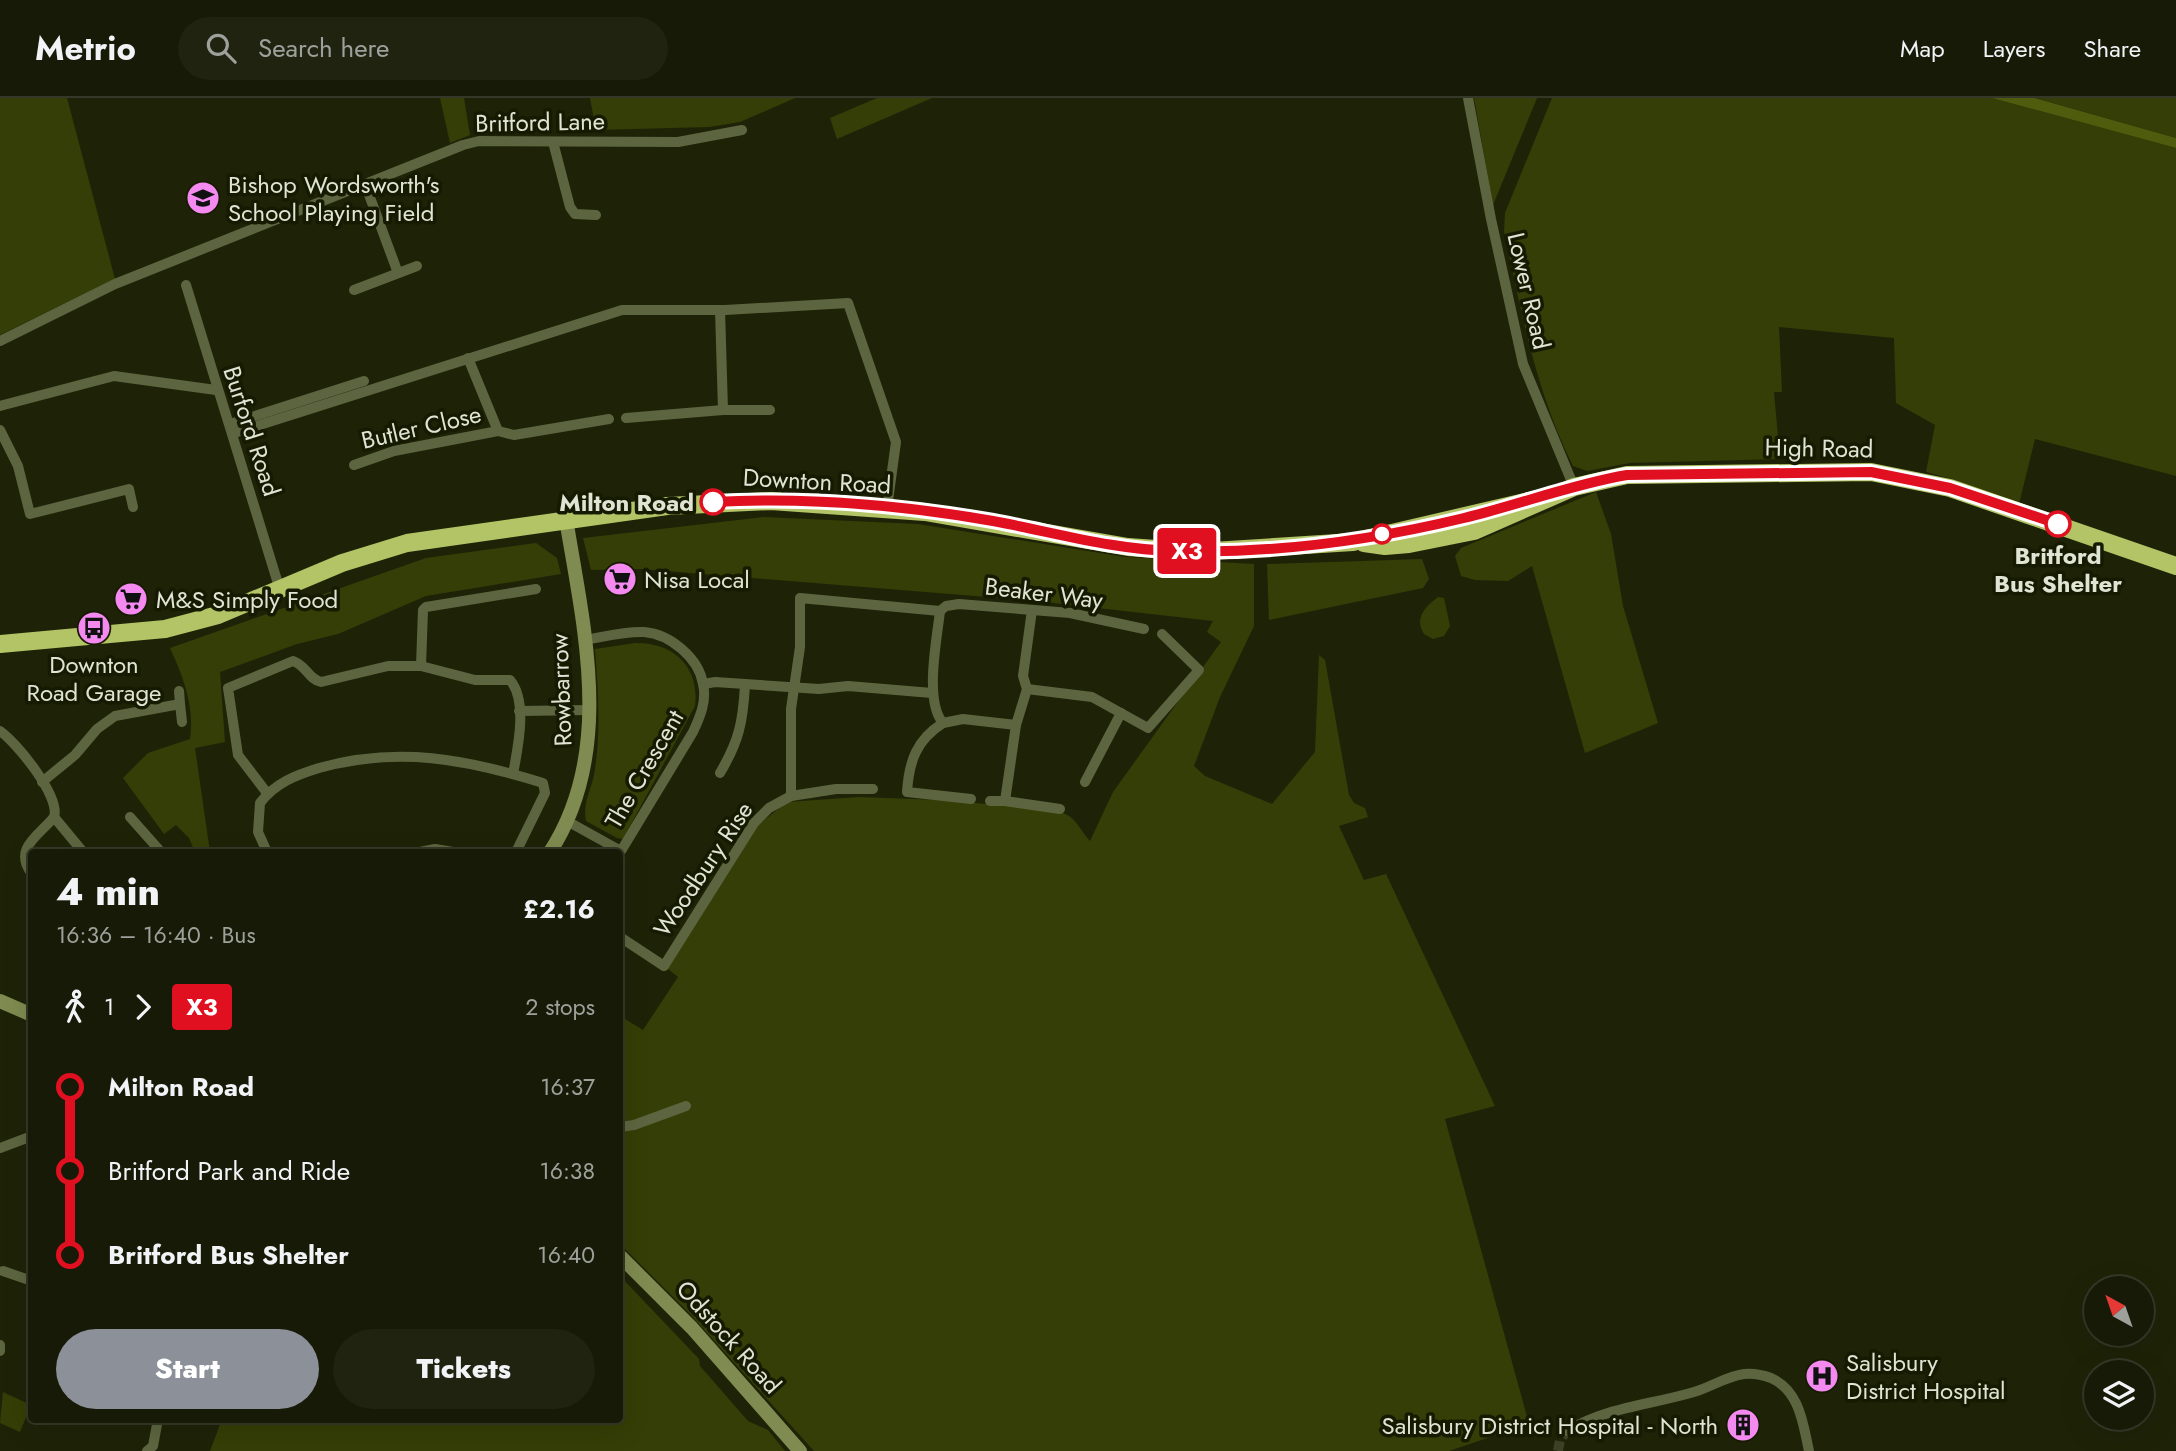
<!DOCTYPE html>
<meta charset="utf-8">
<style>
body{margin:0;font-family:Jost,sans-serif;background:#1f2310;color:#f1f3f6;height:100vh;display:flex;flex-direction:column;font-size:26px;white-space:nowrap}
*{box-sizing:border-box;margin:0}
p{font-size:23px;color:#9ea19b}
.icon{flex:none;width:38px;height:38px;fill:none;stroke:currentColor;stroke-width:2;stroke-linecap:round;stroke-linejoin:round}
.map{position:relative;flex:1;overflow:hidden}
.sheet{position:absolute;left:28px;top:751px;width:595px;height:574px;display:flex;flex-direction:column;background:#161a06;border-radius:7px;box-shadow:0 7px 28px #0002,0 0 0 2px #353828}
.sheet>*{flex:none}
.badge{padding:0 14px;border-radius:5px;font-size:24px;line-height:46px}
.needle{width:46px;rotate:320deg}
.fabs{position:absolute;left:2084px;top:1178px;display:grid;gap:14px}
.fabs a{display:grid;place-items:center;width:70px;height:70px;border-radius:50%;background:#161a06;box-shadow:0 7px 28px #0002,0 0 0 2px #353828;font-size:35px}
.map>.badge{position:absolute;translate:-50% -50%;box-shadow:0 0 0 4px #fff}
.legs{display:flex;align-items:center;gap:10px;height:77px;padding:0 28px;font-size:23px}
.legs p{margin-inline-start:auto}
.summary{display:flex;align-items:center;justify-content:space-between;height:119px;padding:0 28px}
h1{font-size:38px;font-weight:800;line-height:52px}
.cta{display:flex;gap:14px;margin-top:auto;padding:14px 28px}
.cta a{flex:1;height:80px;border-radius:42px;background:#8c9099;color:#fff;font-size:28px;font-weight:800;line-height:80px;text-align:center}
.cta a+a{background:#1f2310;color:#f1f3f6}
ul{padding:0 28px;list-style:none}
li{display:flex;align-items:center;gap:24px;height:84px;font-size:26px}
li i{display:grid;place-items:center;width:10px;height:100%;margin:0 9px;background:currentColor}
li i::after{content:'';width:18px;height:18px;margin:-9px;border:5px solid;border-radius:50%;background:#161a06}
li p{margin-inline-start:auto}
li:first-child i{background:linear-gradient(#0000 50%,currentColor 0)}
li:last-child i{background:linear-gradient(currentColor 50%,#0000 0)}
header{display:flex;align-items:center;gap:42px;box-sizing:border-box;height:98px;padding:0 35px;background:#161a06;border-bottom:2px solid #353828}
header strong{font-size:33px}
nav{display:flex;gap:38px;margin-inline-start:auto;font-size:24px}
.search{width:490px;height:63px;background:#1f2310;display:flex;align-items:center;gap:18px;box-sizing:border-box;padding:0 24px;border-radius:38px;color:#9ea19b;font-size:26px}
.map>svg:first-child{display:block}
</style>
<header>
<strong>Metrio</strong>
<div class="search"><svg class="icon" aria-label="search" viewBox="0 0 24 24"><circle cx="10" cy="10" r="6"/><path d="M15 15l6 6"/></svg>Search here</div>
<nav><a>Map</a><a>Layers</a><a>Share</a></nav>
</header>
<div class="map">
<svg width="2176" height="1353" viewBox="0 0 2176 1353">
<rect width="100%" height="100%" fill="#1e2308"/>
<g fill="#353e06">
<path d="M0,0H67L115,181L0,237Z"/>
<path d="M440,0H464L470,37L450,45Z"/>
<path d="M590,0H795L740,24L709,29L596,32Z"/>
<path d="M877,0H932L837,41L830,20Z"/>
<path d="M1474,0H1537L1493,107Z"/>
<path d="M1552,0H1992L2176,50V378L2035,341L2018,410L1955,382L1926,374L1935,327L1896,305L1894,240L1779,229L1782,294H1774L1780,361L1630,365L1587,373L1573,368C1536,294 1521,213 1504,133L1505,115Z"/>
<path d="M2036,0H2176V40Z"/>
<path d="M1596,394L1611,436L1623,508L1658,625L1585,655L1532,468L1508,483L1475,482L1461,478L1455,458L1461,450Z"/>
<path d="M764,419L918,426L1125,459L1254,466V528L1220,599L1194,668L1205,678L1272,706L1315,654L1319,557L1325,562L1349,697L1354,705L1365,710L1368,719L1339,728L1364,782L1386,776L1495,1008L1445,1021L1529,1326L1449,1353H814L690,1216L620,1146V918L643,932L678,879L668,871L759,726L787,704L859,699L965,703C997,711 1041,700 1069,718C1077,723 1083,736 1090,743L1113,694L1221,544L1207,534L1213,523L1036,503L642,471L591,472L583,440Z"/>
<path d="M536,445L557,460L561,476L426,498L338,536L297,546L220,574L225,644L195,650L210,754H195L189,740L176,727L164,736L123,680L148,655L190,641C195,609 183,578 170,550L426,460Z"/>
<path d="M1422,461L1429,481L1423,490L1269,522L1267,466Z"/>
<path d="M1438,499L1444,500L1450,528L1444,538L1433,541L1424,536C1414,520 1425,509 1438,499Z"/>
<path d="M635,545C673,544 700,569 695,608L623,741L617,740L586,723C582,703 593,690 595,671C601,631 598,591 595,551Z"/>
<path d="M620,1178L699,1261L700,1268L748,1323L768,1332L785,1353H210L222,1321H620Z"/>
<path d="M3,1294L31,1307L20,1334L0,1325Z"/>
</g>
<path fill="#505c0d" d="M1992,0H2035L2176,40V50Z"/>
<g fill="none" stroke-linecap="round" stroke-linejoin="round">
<path stroke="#3b4027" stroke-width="10" stroke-dasharray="10 5" stroke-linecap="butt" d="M1558,1353L1560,1342L1567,1333"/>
<g stroke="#5d6540" stroke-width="10">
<path d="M1468,0L1491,121L1523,266L1574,389"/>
<path d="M553,44L570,109L575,116L596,117"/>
<path d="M365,86L398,175"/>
<path d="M186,187L280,492"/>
<path d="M354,192L417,168"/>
<path d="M720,212L723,312"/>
<path d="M0,243L115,186L463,47L479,43L678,44L742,32"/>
<path d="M0,308L114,278L216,292"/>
<path d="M626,320L723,312H770"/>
<path d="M230,326L364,283"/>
<path d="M0,332L18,368L30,416L129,391L133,409"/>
<path d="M498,333L514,337L609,321"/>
<path d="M234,335L622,212H725L848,205L896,344L887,410"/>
<path d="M354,367L394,353L498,333L468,260"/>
<path d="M940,513C937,541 924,603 943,625C916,642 909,664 907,694L971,701"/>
<path d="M940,513L946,508L959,506L1070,515L1144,531"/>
<path d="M421,568L423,512L426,509L536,491"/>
<path d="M704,586L715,584L819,591L848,588L932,595"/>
<path d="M1027,591L1092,599L1148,630L1199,572L1162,536"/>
<path d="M179,593L180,606"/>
<path d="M519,613L590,612"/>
<path d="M943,625L963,621L1016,627L1005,703L1060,711"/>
<path d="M1016,627L1027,591L1023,578L1032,512"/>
<path d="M0,633C17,645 61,699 54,719C40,737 12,750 32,776"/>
<path d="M720,675C739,643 743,624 745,587"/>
<path d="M42,684L75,657L97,631L115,618L180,606L182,624"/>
<path d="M1085,684L1121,615"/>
<path d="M267,695L238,657L228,590L293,563C306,567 308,581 321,584L388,568H421L475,582H510C528,603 518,649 513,676"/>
<path d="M791,698L836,691H873"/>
<path d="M990,703H1005"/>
<path d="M54,719L83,754"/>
<path d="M130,719L161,754"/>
<path d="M567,723L621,753L693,634C700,619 707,603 703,586C699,560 670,536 644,534C625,533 603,539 584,542"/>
<path d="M267,754L258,734L260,705C275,685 296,677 319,670C398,648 466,661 543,685L545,695L516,754"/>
<path d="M420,754L435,751L453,754"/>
<path d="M620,839L664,868L754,725L769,710L791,698V611L800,549V500L940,513"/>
<path d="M620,1029L634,1027L686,1008"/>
<path d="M0,1050L32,1038"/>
<path d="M3,1173L32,1183"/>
<path d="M0,1247V1253"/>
<path d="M1567,1333C1607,1309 1650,1307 1694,1294C1711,1289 1727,1278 1744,1276C1753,1275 1763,1277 1771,1280C1800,1293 1803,1326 1809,1353"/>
<path d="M147,1353L153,1348L158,1321"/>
</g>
<g stroke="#7f8b50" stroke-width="14">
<path d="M550,754C615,654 584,531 566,421"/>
<path d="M0,903L32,917"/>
<path d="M620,1158L692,1230L800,1353"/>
</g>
<g stroke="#b2c465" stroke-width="18">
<path d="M1364,445L1385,448L1409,446L1474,433L1574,389L1627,377L1871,374L1950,390L2176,468"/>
<path d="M0,546L165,531L218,517L342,465L407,445L667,408L771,403L925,414L1128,449L1197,454L1353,444L1551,398"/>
</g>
</g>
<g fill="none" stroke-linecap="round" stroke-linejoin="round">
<defs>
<path id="line-1" d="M713,404C805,399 902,407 993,423C1053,434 1114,452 1175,453C1273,456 1369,443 1464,420C1518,407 1573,386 1627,377L1871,374L1950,390L2058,426"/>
</defs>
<use href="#line-1" stroke="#fff" stroke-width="16"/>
<use href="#line-1" stroke="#e01021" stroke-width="10"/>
</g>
<defs>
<symbol id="school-disc" viewBox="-11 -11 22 22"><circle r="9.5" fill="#f489f0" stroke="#151a01"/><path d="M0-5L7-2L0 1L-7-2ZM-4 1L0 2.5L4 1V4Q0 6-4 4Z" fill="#111"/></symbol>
<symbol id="supermarket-disc" viewBox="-11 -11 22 22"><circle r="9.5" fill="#f489f0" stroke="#151a01"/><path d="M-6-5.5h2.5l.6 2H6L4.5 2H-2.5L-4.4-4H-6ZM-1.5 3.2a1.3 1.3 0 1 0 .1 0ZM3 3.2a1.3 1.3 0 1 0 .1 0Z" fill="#111"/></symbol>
<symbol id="bus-disc" viewBox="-11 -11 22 22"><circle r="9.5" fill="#f489f0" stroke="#151a01"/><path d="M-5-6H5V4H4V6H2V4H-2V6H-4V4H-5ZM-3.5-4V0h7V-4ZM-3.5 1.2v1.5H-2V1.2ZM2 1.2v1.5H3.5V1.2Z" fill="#111"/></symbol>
<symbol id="hospital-disc" viewBox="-11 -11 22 22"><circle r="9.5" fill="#f489f0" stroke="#151a01"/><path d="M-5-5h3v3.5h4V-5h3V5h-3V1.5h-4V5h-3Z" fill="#111"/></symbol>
<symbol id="building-disc" viewBox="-11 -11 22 22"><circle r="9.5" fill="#f489f0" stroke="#151a01"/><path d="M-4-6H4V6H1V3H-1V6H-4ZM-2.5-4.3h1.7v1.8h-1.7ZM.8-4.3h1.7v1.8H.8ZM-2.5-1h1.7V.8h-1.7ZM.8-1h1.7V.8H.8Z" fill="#111"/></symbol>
</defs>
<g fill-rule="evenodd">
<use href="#school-disc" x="184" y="81" width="38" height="38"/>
<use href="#supermarket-disc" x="601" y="462" width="38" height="38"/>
<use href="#supermarket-disc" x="112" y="482" width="38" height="38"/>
<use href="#bus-disc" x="75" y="511" width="38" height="38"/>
<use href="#hospital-disc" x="1803" y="1259" width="38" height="38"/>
<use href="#building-disc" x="1724" y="1308" width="38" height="38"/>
</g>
<g fill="#fff" stroke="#e01021" stroke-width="3.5">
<circle cx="713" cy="404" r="12"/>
<circle cx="2058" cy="426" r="12"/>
<circle cx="1382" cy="436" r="9"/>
</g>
<g text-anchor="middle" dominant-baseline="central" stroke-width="7" stroke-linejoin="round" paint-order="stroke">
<g font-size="24" fill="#e0e4d4" stroke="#151a01">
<text transform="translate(540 24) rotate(-1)">Britford Lane</text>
<text transform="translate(1529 193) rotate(77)">Lower Road</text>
<text transform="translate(421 329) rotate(-13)">Butler Close</text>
<text transform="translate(252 333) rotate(72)">Burford Road</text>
<text transform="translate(1819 350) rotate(1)">High Road</text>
<text transform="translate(817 383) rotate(3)">Downton Road</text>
<text transform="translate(1044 495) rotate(7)">Beaker Way</text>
<text transform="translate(561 592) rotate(-92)">Rowbarrow</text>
<text transform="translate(644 671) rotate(-60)">The Crescent</text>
<text transform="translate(703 771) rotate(-56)">Woodbury Rise</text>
<text transform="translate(729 1239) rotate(48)">Odstock Road</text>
</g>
<g font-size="24" fill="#e0e4d4" stroke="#151a01" text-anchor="start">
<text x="228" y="86">Bishop Wordsworth's<tspan x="228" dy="28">School Playing Field</tspan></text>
<text x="644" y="481">Nisa Local</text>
<text x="156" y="501">M&amp;S Simply Food</text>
<text x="94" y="566" text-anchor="middle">Downton<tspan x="94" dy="28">Road Garage</tspan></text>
<text x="1846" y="1264">Salisbury<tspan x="1846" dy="28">District Hospital</tspan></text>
<text x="1718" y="1327" text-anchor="end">Salisbury District Hospital - North</text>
</g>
<g font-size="24" font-weight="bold" fill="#e0e4d4" stroke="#151a01" text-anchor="end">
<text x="694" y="404">Milton Road</text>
<text x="2058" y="457" text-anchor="middle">Britford<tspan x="2058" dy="28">Bus Shelter</tspan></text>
</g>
</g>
</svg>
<div class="fabs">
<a><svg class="needle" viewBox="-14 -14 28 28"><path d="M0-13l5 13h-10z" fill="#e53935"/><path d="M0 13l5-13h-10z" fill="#9ea19b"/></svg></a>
<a><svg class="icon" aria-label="layers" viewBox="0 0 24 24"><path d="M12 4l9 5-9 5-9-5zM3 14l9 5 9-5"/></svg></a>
</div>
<b class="badge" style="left:1187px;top:453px;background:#e01021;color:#fff">X3</b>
<section class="sheet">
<div class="summary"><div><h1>4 min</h1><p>16:36 – 16:40 · Bus</p></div><b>£2.16</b></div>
<div class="legs"><svg class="icon" aria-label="walk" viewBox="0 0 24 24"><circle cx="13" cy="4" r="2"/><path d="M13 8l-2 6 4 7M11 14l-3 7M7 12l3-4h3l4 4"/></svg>1<svg class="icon" aria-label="forward" viewBox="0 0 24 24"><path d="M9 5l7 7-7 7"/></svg><b class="badge" style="background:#e01021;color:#fff">X3</b><p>2 stops</p></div>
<ul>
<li><i style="color:#e01021"></i><b>Milton Road</b><p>16:37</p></li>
<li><i style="color:#e01021"></i><span>Britford Park and Ride</span><p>16:38</p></li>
<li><i style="color:#e01021"></i><b>Britford Bus Shelter</b><p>16:40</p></li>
</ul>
<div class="cta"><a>Start</a><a>Tickets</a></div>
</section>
</div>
